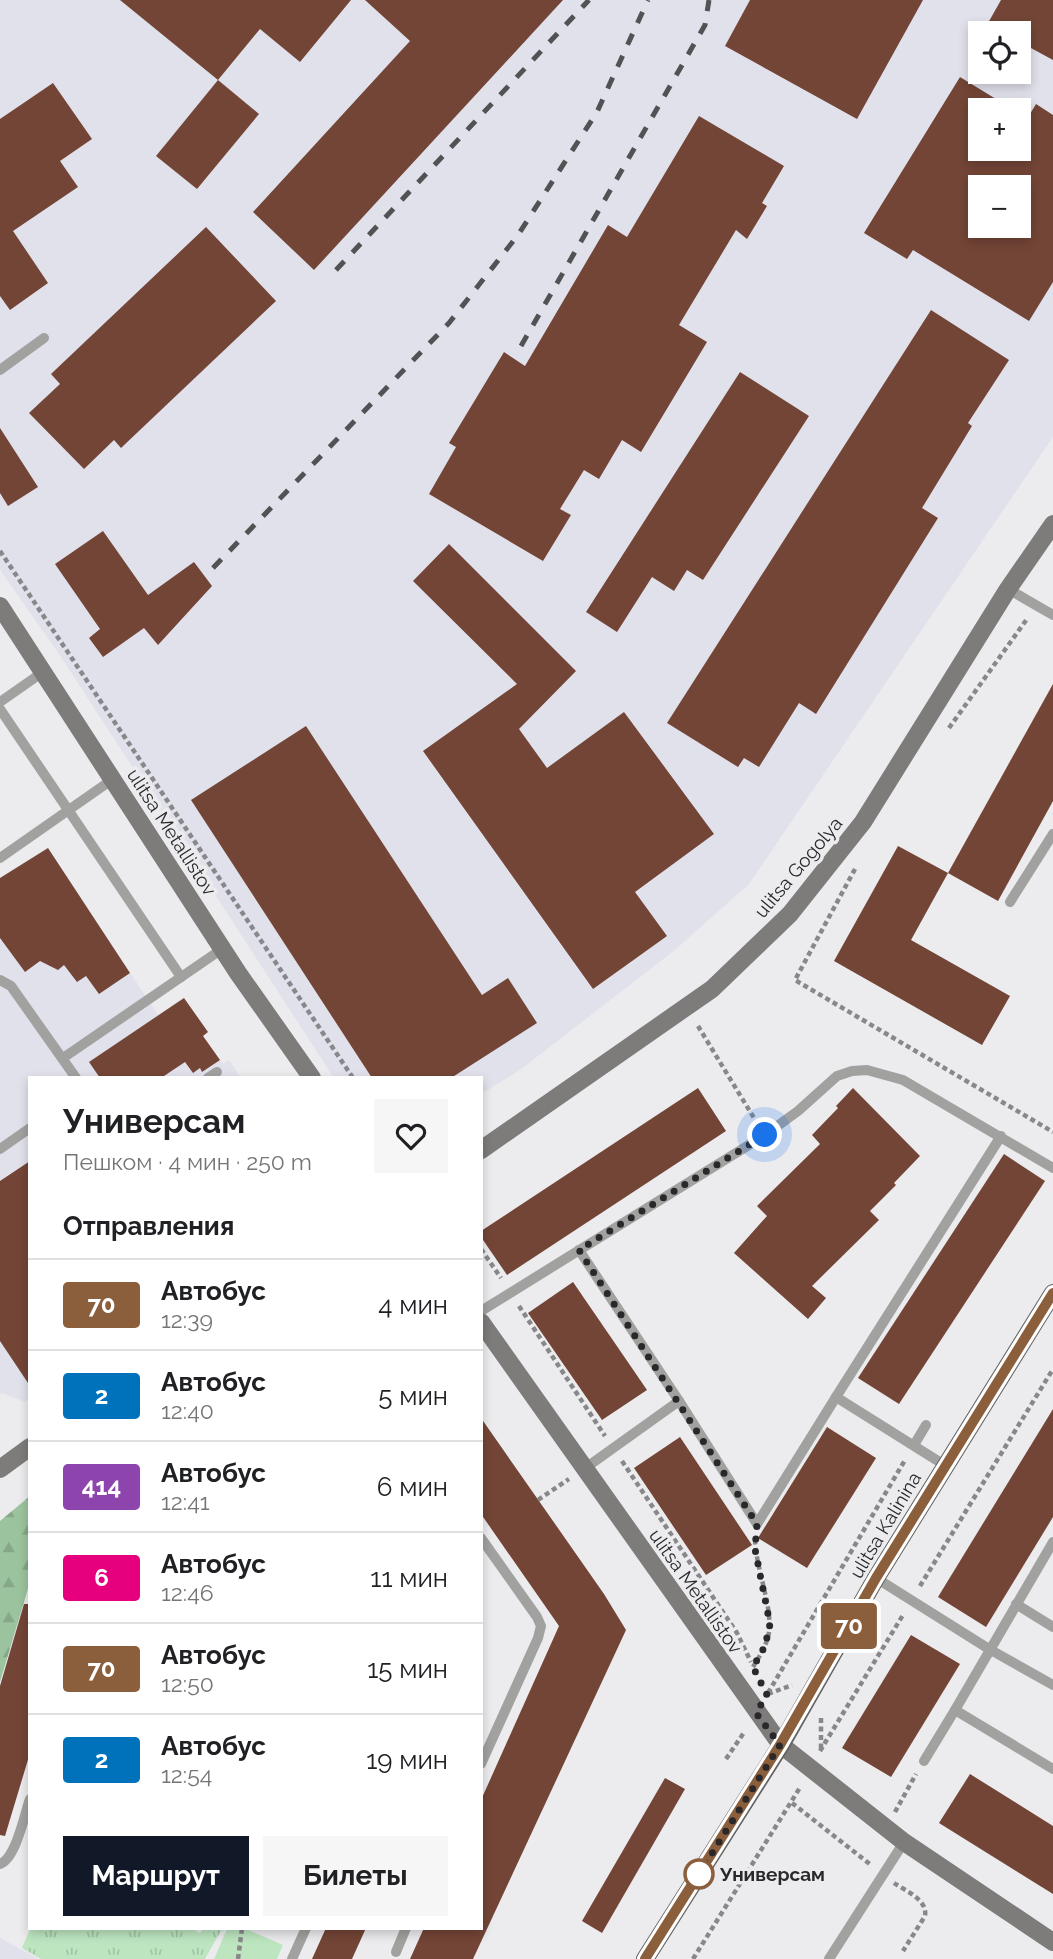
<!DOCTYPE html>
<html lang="ru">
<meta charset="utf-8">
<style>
body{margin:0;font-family:Raleway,sans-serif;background:#f6f6f6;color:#202124;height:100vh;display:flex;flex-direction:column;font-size:26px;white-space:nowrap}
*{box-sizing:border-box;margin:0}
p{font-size:23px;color:#757577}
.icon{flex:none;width:38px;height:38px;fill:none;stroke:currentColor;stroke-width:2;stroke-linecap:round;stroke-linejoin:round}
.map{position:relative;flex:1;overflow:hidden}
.side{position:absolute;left:28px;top:1076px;width:455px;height:854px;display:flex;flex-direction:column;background:#fff;border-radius:0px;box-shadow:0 4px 10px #0003}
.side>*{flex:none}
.badge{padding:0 14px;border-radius:5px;font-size:24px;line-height:46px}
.fabs{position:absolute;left:968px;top:21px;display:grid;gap:14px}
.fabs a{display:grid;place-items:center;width:63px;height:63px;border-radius:0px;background:#fff;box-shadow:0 4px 10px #0003;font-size:35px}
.you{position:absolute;width:35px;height:35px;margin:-18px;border:5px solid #fff;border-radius:50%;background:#1a73e8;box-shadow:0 0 0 10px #1a73e833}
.map>.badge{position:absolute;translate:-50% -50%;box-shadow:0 0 0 4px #fff}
h2{padding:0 35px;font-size:26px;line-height:63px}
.round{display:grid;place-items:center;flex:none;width:74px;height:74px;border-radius:0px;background:#f6f6f6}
.overview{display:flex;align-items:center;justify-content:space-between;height:119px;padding:0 35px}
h1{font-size:33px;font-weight:700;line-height:52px}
.button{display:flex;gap:14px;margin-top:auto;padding:14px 35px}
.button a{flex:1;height:80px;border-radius:0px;background:#111827;color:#fff;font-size:28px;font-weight:700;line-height:80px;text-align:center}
.button a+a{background:#f6f6f6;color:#202124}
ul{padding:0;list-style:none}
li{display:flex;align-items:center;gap:21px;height:91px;padding:0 35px;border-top:2px solid #e0e0e0}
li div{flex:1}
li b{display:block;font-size:26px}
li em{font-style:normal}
li .badge{min-width:77px;font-weight:700;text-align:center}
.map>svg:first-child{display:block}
</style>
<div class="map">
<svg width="1053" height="1959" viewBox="0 0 1053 1959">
<defs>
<pattern id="grass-tufts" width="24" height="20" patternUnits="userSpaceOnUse" patternTransform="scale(1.75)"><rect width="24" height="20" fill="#bde6c0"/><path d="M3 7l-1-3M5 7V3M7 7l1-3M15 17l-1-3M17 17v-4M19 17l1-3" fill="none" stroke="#a2c5a5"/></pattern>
<pattern id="forest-firs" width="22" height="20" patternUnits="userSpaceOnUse" patternTransform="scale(1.75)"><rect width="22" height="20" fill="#9bc49e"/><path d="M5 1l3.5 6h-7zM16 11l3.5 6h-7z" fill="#86a888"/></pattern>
</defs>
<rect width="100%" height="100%" fill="#ececef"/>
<g fill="#e1e1ec" fill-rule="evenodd">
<path d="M0,0H1053V437L749,884L675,950L520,1070L481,1094V1078H334L61,657L0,570ZM980,33H1018V72H980ZM980,110H1018V149H980ZM980,187H1018V226H980Z"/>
<path d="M48,848L158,1015L184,998L208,1032L203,1036L220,1060L223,1064L229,1060L241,1078H30V1399L25,1402L2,1393L0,1395V878Z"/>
<path d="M0,1938L20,1949L39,1959H0Z"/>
</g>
<path fill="url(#grass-tufts)" d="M192,1929L200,1933L203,1929H222L205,1959H41L22,1948L30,1929Z"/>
<path fill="url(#forest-firs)" d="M30,1496V1582L0,1682V1521Z"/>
<path fill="#bde6c0" d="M227,1929H246L283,1945L277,1959H214Z"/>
<g fill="#734536" fill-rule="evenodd">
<path d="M120,0H351L300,62L260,29L218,80Z"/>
<path d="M365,0H563L314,270L253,212L410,41Z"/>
<path d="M750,0H923L857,119L725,46Z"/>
<path d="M1001,0H1053V60L1018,41V33H1006L988,23Z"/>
<path d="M960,77L1014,110H980V149H1018V113L1027,119L1036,104L1053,115V282L1029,321L913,250L907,259L864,233ZM980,187H1018V226H980Z"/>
<path d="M218,80L259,114L197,189L156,156Z"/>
<path d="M53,83L92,139L60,161L78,187L13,231L48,283L10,310L0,296V119Z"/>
<path d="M699,116L784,166L762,203L767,206L747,239L736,230L679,325L707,342L641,452L622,440L599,479L584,470L560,509L571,515L543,561L429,494L456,447L449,443L504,352L525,366L608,225L627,237Z"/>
<path d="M206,227L276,301L121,448L114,440L84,469L29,413L60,384L51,374Z"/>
<path d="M931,310L1009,360L968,423L972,426L922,508L938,518L816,714L799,703L759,767L744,758L738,767L667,723Z"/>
<path d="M740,372L809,416L703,580L687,570L674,591L652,577L617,632L586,612Z"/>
<path d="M0,428L38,487L8,506L0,493Z"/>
<path d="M103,531L148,595L194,562L212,586L158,645L144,628L103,657L89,638L100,629L55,564Z"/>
<path d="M449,544L576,671L519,729L547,768L624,712L714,834L635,892L667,936L593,989L423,751L517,684L413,581Z"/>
<path d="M1053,684V801L998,901L948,873Z"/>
<path d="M306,726L482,995L508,978L537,1023L451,1078H372L191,800Z"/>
<path d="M898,846L948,873L911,940L1010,996L982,1045L834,961Z"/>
<path d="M48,848L130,973L99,994L86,976L77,982L64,965L58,970L40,961L25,972L0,938V878Z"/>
<path d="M184,998L208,1032L203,1036L220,1060L202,1072L200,1068L193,1073L185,1062L161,1078H100L89,1062Z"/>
<path d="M698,1088L726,1131L507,1275L481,1237V1231Z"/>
<path d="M853,1088L920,1156L894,1183L896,1185L870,1211L879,1220L812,1286L826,1298L808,1319L734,1253L767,1216L757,1206L820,1144L812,1135L838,1108L836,1106Z"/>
<path d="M1004,1154L1045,1181L899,1404L858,1378Z"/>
<path d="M30,1161V1386L0,1341V1181Z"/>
<path d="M573,1282L647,1390L602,1420L528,1313Z"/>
<path d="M1053,1409V1517L986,1627L938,1597Z"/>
<path d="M481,1418L604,1594L626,1630L473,1959H410L424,1928H481V1800L559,1626L481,1514Z"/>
<path d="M827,1427L876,1458L807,1568L758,1538Z"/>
<path d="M680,1437L752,1545L706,1575L634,1468Z"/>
<path d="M24,1604H30V1753L5,1836L0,1835V1686Z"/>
<path d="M911,1635L960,1664L891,1777L842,1748Z"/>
<path d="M970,1774L1053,1826V1894L939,1823Z"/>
<path d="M665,1778L685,1789L602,1933L582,1921Z"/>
<path d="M326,1928H366L352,1959H312Z"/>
</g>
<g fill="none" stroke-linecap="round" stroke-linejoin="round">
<g stroke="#88878a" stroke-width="4.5" stroke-dasharray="5 3.5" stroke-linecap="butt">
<path d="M0,551L353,1078"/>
<path d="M949,728L1027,619"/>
<path d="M855,869L795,980L1053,1132"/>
<path d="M698,1026L757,1123"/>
<path d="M481,1249L501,1278"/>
<path d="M519,1306L605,1436"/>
<path d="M622,1461L737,1633L751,1662"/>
<path d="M538,1500L569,1479"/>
<path d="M920,1586L1053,1369"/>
<path d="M753,1667C759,1657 765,1648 768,1637C775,1611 755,1568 755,1538"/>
<path d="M768,1693L905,1460"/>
<path d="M768,1694L792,1685"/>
<path d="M821,1718V1748"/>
<path d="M820,1751L903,1615"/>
<path d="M726,1759L745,1731"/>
<path d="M792,1803L871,1865"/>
<path d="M895,1812L916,1774"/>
<path d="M894,1883C906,1891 928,1900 925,1916L903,1951"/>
<path d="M238,1959L242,1928"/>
<path d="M693,1959L801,1786"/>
</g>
<g stroke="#a1a1a0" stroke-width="10">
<path d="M0,370L44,338"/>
<path d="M1008,589L1053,615"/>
<path d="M0,702L43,672"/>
<path d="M0,709L181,977"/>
<path d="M0,858L113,779"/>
<path d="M1010,902L1053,834"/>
<path d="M0,980L11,986L76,1078"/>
<path d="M63,1058L222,949"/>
<path d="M208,1078L217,1072"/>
<path d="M0,1149L30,1128"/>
<path d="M579,1250L679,1401L584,1469"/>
<path d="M481,1311L765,1135L798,1111L837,1076L852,1071L867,1070L903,1080L1053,1168"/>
<path d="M836,1397L1001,1136"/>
<path d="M679,1401L757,1524L836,1397L946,1466"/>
<path d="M914,1445L926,1425"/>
<path d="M481,1538L537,1617L541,1626L538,1638L481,1764"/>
<path d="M876,1578L989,1649L1053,1685"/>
<path d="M1016,1604L1053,1627"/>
<path d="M955,1710L1053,1542"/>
<path d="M924,1761L955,1710L1053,1769"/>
<path d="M0,1864C16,1858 24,1816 30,1799"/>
<path d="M396,1952L406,1928"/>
<path d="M292,1959L306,1928"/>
<path d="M829,1959L904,1842"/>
</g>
<g stroke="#7d7c7b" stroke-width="18">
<path d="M0,606L238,973L312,1078"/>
<path d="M481,1150L712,989L790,914L863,822L1008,589L1053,524"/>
<path d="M481,1322L781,1745L904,1842L1053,1942"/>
<path d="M0,1469L30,1447"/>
</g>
<path stroke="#646361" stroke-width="18" d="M645,1959L781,1745L876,1578L1053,1293"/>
<g stroke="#525153" stroke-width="5" stroke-dasharray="12 12" stroke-linecap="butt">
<path d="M336,270L589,0"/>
<path d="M521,346L705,25L709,0"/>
<path d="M213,568L449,323L518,235L597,112L648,0"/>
</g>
</g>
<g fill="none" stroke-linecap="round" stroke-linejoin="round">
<defs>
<path id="line" d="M645,1959L780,1745L876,1578L1053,1293"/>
</defs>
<use href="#line" stroke="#fff" stroke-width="16"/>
<use href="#line" stroke="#8b5e3c" stroke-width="10"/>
<path stroke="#29282a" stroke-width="7" stroke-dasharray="0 12.6" d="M699,1874L780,1745L756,1713L767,1695L753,1667L765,1646L770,1624L755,1549L757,1524L579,1250L765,1135"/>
</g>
<circle fill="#fff" stroke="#8b5e3c" stroke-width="3.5" cx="699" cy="1874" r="14"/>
<g text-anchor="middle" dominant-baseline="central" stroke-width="7" stroke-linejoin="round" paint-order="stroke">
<g font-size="19" fill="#29282a" stroke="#ececef">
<text transform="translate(172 832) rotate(57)">ulitsa Metallistov</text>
<text transform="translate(798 867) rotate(-50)">ulitsa Gogolya</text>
<text transform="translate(885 1525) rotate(-59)">ulitsa Kalinina</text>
<text transform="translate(696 1591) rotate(55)">ulitsa Metallistov</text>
</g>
<g font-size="19" font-weight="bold" fill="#29282a" stroke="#ececef" text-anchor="start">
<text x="720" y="1874">Универсам</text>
</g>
</g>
</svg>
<div class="fabs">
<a><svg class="icon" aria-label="locate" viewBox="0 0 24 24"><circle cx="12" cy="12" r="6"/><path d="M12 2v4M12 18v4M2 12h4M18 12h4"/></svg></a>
<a>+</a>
<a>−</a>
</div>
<div class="you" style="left:765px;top:1135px"></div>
<b class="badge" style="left:849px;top:1626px;background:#8b5e3c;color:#fff">70</b>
<section class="side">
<div class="overview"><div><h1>Универсам</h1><p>Пешком · 4 мин · 250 m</p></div><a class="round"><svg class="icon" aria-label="heart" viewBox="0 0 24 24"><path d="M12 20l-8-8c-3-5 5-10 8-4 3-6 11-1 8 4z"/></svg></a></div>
<h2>Отправления</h2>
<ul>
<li><span class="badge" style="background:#8b5e3c;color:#fff">70</span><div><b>Автобус</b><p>12:39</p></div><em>4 мин</em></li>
<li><span class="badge" style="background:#0072bc;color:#fff">2</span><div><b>Автобус</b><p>12:40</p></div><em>5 мин</em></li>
<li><span class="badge" style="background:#8e44ad;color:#fff">414</span><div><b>Автобус</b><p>12:41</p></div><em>6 мин</em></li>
<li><span class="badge" style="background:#e6007e;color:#fff">6</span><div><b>Автобус</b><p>12:46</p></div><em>11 мин</em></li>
<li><span class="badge" style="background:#8b5e3c;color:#fff">70</span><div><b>Автобус</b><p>12:50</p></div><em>15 мин</em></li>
<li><span class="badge" style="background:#0072bc;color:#fff">2</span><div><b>Автобус</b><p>12:54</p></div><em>19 мин</em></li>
</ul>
<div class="button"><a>Маршрут</a><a>Билеты</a></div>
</section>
</div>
